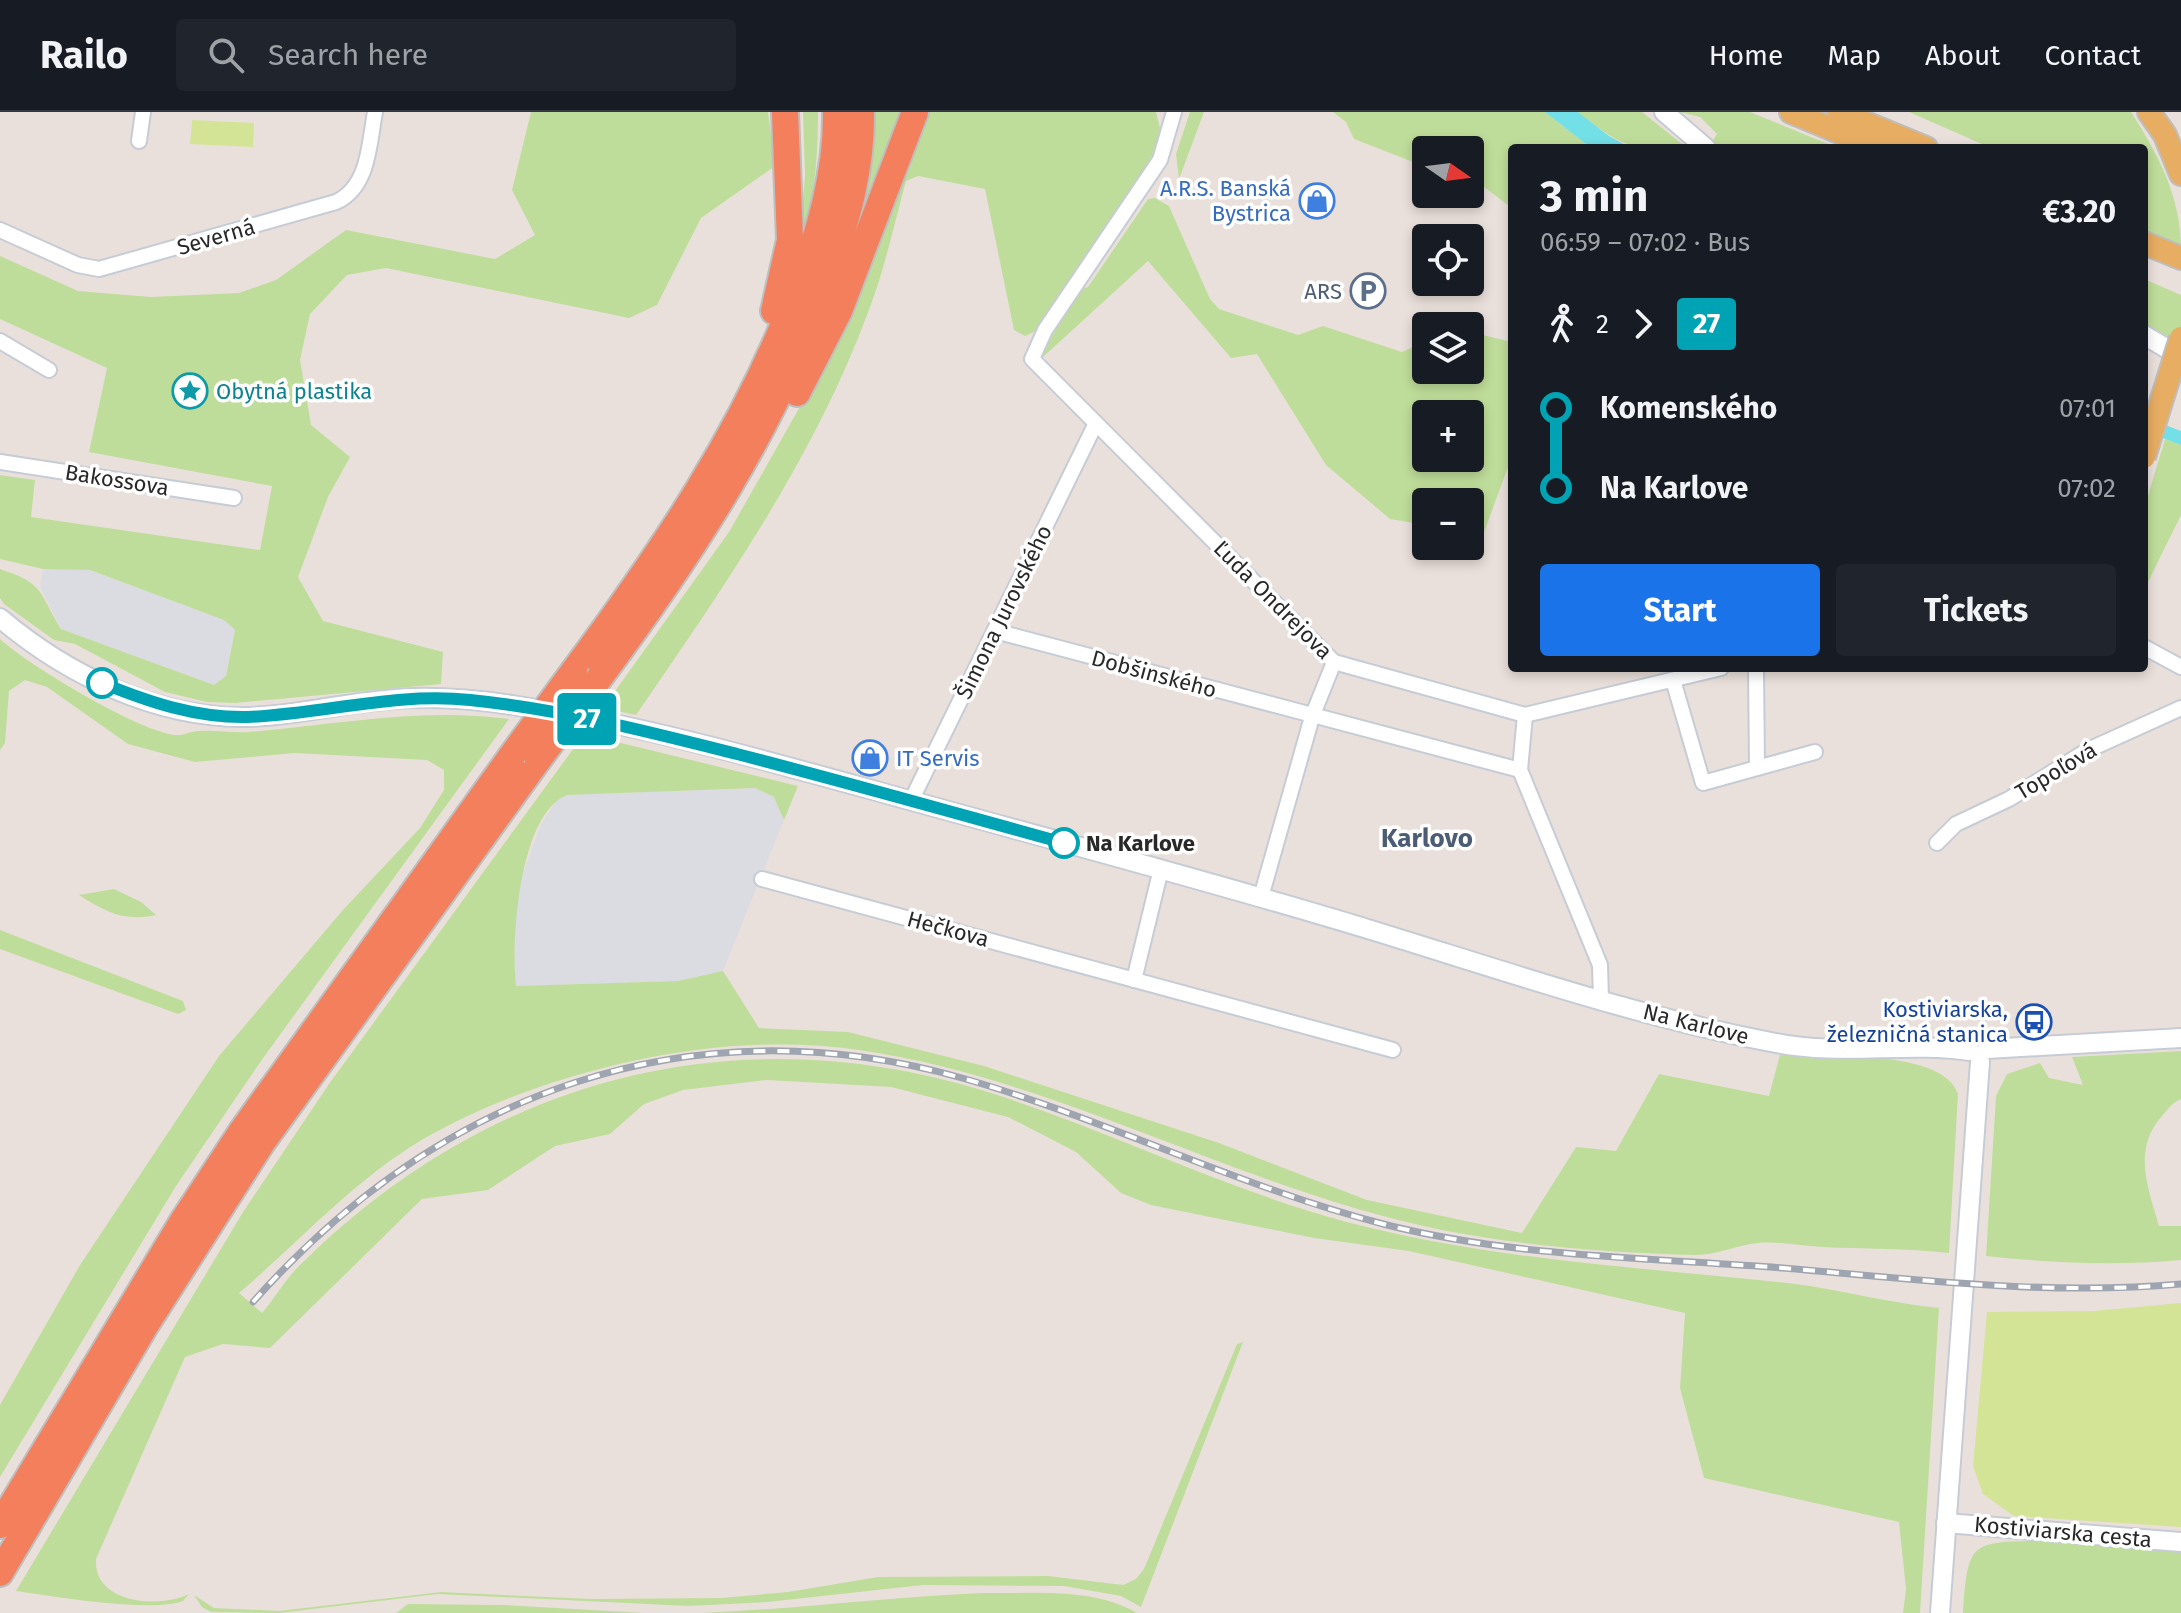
<!DOCTYPE html>
<meta charset="utf-8">
<style>
body{margin:0;font-family:"Fira Sans",sans-serif;background:#20242c;color:#f1f3f6;height:100vh;display:flex;flex-direction:column;font-size:30px;white-space:nowrap}
*{box-sizing:border-box;margin:0}
p{font-size:26px;color:#9ea1a6}
.icon{flex:none;width:44px;height:44px;fill:none;stroke:currentColor;stroke-width:2;stroke-linecap:round;stroke-linejoin:round}
.map{position:relative;flex:1;overflow:hidden}
.details{position:absolute;left:1508px;top:32px;width:640px;height:528px;display:flex;flex-direction:column;background:#171b24;border-radius:8px;box-shadow:0 4px 12px #0003}
.details>*{flex:none}
.badge{padding:0 16px;border-radius:6px;font-size:28px;line-height:52px}
.needle{width:52px;rotate:104deg}
.buttons{position:absolute;left:1412px;top:24px;display:grid;gap:16px}
.buttons a{display:grid;place-items:center;width:72px;height:72px;border-radius:8px;background:#171b24;box-shadow:0 4px 12px #0003;font-size:40px}
.map>.badge{position:absolute;translate:-50% -50%;box-shadow:0 0 0 4px #fff}
.legs{display:flex;align-items:center;gap:12px;height:88px;padding:0 32px;font-size:26px}
.legs p{margin-inline-start:auto}
.overview{display:flex;align-items:center;justify-content:space-between;height:136px;padding:0 32px}
h1{font-size:44px;font-weight:700;line-height:60px}
.button{display:flex;gap:16px;margin-top:auto;padding:16px 32px}
.button a{flex:1;height:92px;border-radius:8px;background:#1a73e8;color:#fff;font-size:32px;font-weight:700;line-height:92px;text-align:center}
.button a+a{background:#20242c;color:#f1f3f6}
ul{padding:0 32px;list-style:none}
li{display:flex;align-items:center;gap:28px;height:80px;font-size:30px}
li i{display:grid;place-items:center;width:12px;height:100%;margin:0 10px;background:currentColor}
li i::after{content:'';width:20px;height:20px;margin:-10px;border:6px solid;border-radius:50%;background:#171b24}
li p{margin-inline-start:auto}
li:first-child i{background:linear-gradient(#0000 50%,currentColor 0)}
li:last-child i{background:linear-gradient(currentColor 50%,#0000 0)}
header{display:flex;align-items:center;gap:48px;box-sizing:border-box;height:112px;padding:0 40px;background:#171b24;border-bottom:2px solid #363941}
header strong{font-size:38px}
nav{display:flex;gap:44px;margin-inline-start:auto;font-size:28px}
.search{width:560px;height:72px;background:#20242c;display:flex;align-items:center;gap:20px;box-sizing:border-box;padding:0 28px;border-radius:8px;color:#9ea1a6;font-size:30px}
.map>svg:first-child{display:block}
</style>
<header>
<strong>Railo</strong>
<div class="search"><svg class="icon" aria-label="search" viewBox="0 0 24 24"><circle cx="10" cy="10" r="6"/><path d="M15 15l6 6"/></svg>Search here</div>
<nav><a>Home</a><a>Map</a><a>About</a><a>Contact</a></nav>
</header>
<div class="map">
<svg width="2181" height="1501" viewBox="0 0 2181 1501">
<rect width="100%" height="100%" fill="#eae0db"/>
<g fill="#dbdbe2">
<path d="M59,455L90,458L224,508L235,518L226,564L214,573L61,517L40,475L43,457Z"/>
<path d="M755,676L775,685L784,708L723,859L678,869L515,874L514,810L522,764L541,712L557,687L567,683Z"/>
</g>
<g fill="#bfdd9a" fill-rule="evenodd">
<path d="M531,0H768L775,54L701,106L657,193L629,206L386,156L347,163L310,202L300,248L311,313L350,345L328,385L298,465L323,509L443,540L441,572L235,591L207,590L165,580L75,532L54,528L4,492L0,486V457C45,472 38,479 61,517L214,573L226,564L235,518L224,508L90,458L43,457L0,447V363L35,368L31,405L260,438L272,374L89,340L107,256L0,207V144L78,179L151,185L239,181L276,168L346,118L495,147L535,123L512,78Z"/>
<path d="M803,0H818C818,45 815,90 799,133L805,63Z"/>
<path d="M874,0H904L849,143L864,93Z"/>
<path d="M926,0H1156L1162,24L1148,52L1036,219L1025,224L1014,218L985,77L918,64L906,69C894,113 884,160 867,203C814,346 722,478 636,603L603,596L729,420L802,291Z"/>
<path d="M1190,0H1204L1179,67L1176,42Z"/>
<path d="M1333,0H1545L1591,36H1512V96L1484,75L1470,70V38H1426V55L1354,27L1346,10Z"/>
<path d="M1578,0H1642L1687,36C1627,36 1625,37 1578,0Z"/>
<path d="M1680,0H1750L1838,36H1720L1712,30L1717,22L1700,5Z"/>
<path d="M1909,0H2131C2158,42 2181,85 2181,136L2144,119V36H1991Z"/>
<path d="M1155,86L1169,94L1210,187L1219,197L1298,223L1323,214L1402,240L1426,229V258H1470V220L1512,230V344L1483,423L1470,421V390H1426V413L1390,407L1326,353L1257,242L1231,246L1148,149L1043,245V238L1082,177L1088,175L1148,87ZM1426,302H1470V346H1426Z"/>
<path d="M2144,167L2181,183V236L2144,214Z"/>
<path d="M2165,327L2181,333V403L2144,478V397Z"/>
<path d="M0,527C28,553 138,619 175,623C183,624 191,619 199,619C215,618 232,621 248,620C336,613 420,595 509,607L261,949L176,1074L0,1365V1293L80,1153L219,944L342,799L420,716L444,678V658L427,648L294,641L195,650L128,632L47,575L25,568L9,579L5,631L0,638Z"/>
<path d="M584,622L798,674L784,708L774,685L755,676L567,683C519,702 511,829 516,874L678,869L723,859L759,916L848,920L984,954L1219,1031L1367,1088L1522,1121L1576,1035L1616,1039L1659,962L1769,984L1780,943C1822,945 1943,936 1958,982L1949,1141C1907,1136 1864,1137 1822,1135C1801,1134 1778,1129 1758,1131C1737,1133 1717,1143 1696,1143C1612,1141 1524,1134 1442,1118C1242,1078 1061,967 859,938C783,927 707,933 633,949C559,965 485,991 420,1029C352,1070 299,1130 239,1181L262,1201C275,1186 286,1166 301,1152C489,966 734,901 988,980C1108,1018 1222,1076 1343,1109C1489,1148 1639,1155 1788,1171C1839,1177 1888,1191 1939,1196L1920,1501H1903L1906,1477L1899,1410L1704,1366L1680,1276L1685,1201L1409,1139L1314,1126L1151,1093L1121,1081L1076,1040L1008,1005L891,975L767,968L683,978L644,992L610,1022L555,1034L488,1078L422,1087L270,1236L223,1232L185,1245L96,1447C93,1491 158,1497 189,1482L183,1489C151,1501 51,1484 16,1479L243,1100L329,972Z"/>
<path d="M114,777L141,790L156,803C125,810 105,800 79,783Z"/>
<path d="M0,818L183,889L186,898L178,902L0,837Z"/>
<path d="M2181,939V987C2173,990 2168,997 2162,1004C2132,1038 2148,1075 2159,1114H2181V1148C2115,1154 2052,1151 1986,1144L1996,984L2007,962L2040,951L2049,966L2083,973L2072,945Z"/>
<path d="M1243,1230L1141,1495L1121,1484L1064,1474L923,1473L767,1490L688,1494L438,1482L279,1501L211,1500L202,1495L194,1483L214,1496L279,1499L441,1480L591,1487L721,1486L788,1480L878,1465L1048,1464L1123,1473L1136,1467L1144,1457L1237,1232Z"/>
<path d="M2040,1429L2181,1440V1501H1963C1968,1430 1970,1430 2040,1429Z"/>
<path d="M982,1481C1032,1482 1093,1475 1137,1501H702C796,1497 888,1485 982,1481Z"/>
<path d="M408,1492L505,1493L645,1501H396Z"/>
</g>
<g fill="#d3e496">
<path d="M192,8L254,11L253,35L190,32Z"/>
<path d="M2181,1191V1415L2014,1404L1983,1382L1973,1354L1987,1200L2093,1199Z"/>
</g>
<g fill="#73dfe6">
<path d="M1545,0H1578L1609,24L1631,36H1591Z"/>
<path d="M2144,305L2181,319V333L2144,319Z"/>
</g>
<g fill="none" stroke-linecap="round" stroke-linejoin="round">
<defs>
<g id="minor">
<path d="M1174,0L1160,48L1045,218L1032,247L1334,550L1525,603L1721,556"/>
<path d="M139,29L143,0"/>
<path d="M0,118L78,153L99,157L336,90C369,75 369,32 375,0"/>
<path d="M0,229L49,258"/>
<path d="M0,350L234,386"/>
<path d="M995,519L1520,658"/>
<path d="M2144,535L2181,555"/>
<path d="M1673,568L1703,671L1757,656L1756,556"/>
<path d="M1525,603L1520,658L1600,853L1601,888"/>
<path d="M1757,656L1815,640"/>
<path d="M911,689L1096,311"/>
<path d="M1937,731L1956,712L2009,687L2088,638L2181,596"/>
<path d="M762,767L1393,938"/>
<path d="M1261,785L1312,605L1334,550"/>
<path d="M1134,868L1161,757"/>
</g>
<g id="tertiary">
<path d="M1664,0L1706,36"/>
<path d="M2144,223L2181,245"/>
<path d="M0,506C66,562 154,605 242,605C290,605 337,592 385,588C429,583 474,587 518,594C653,615 785,654 916,690C1068,732 1220,772 1371,818C1505,859 1638,905 1776,931C1840,944 1906,930 1970,939"/>
<path d="M1987,937L2181,926"/>
<path d="M1946,1411L2181,1430"/>
<path d="M1940,1501L1980,950"/>
</g>
<g id="primary">
<path d="M1791,0L1878,36"/>
<path d="M1839,0L1926,36"/>
<path d="M2149,0L2165,23L2181,62"/>
<path d="M2144,131L2181,146"/>
</g>
<g id="motorway">
<path d="M774,199L790,128L785,0"/>
<path d="M797,281L839,199L915,0"/>
<path d="M574,559C663,439 745,318 798,177C819,121 837,61 836,0"/>
<path d="M600,565C694,439 778,310 829,160C847,108 862,55 861,0"/>
<path d="M0,1413L183,1109L242,1019L513,642"/>
<path d="M0,1461L145,1214L261,1032L538,648"/>
</g>
</defs>
<use href="#minor" stroke="#c6ccd5" stroke-width="18"/>
<use href="#tertiary" stroke="#c6ccd5" stroke-width="22"/>
<use href="#primary" stroke="#bebebe" stroke-width="26"/>
<use href="#motorway" stroke="#bebebe" stroke-width="30"/>
<use href="#minor" stroke="#fff" stroke-width="14"/>
<use href="#tertiary" stroke="#fff" stroke-width="18"/>
<use href="#primary" stroke="#e7ad63" stroke-width="22"/>
<use href="#motorway" stroke="#f37f5c" stroke-width="26"/>
<defs>
<path id="rail" d="M253,1190C439,981 687,889 962,966C1106,1007 1241,1076 1387,1113C1515,1145 1652,1146 1783,1156C1915,1167 2048,1184 2181,1172"/>
</defs>
<use href="#rail" stroke="#9ea5b1" stroke-width="7"/>
<use href="#rail" stroke="#fff" stroke-width="4" stroke-dasharray="12" stroke-linecap="butt"/>
<defs>
<path id="primary-bridge" d="M2144,345L2181,226"/>
<g id="motorway-bridge">
<path d="M513,642L574,559"/>
<path d="M538,648L600,565"/>
</g>
</defs>
<use href="#primary-bridge" stroke="#bebebe" stroke-width="26" stroke-linecap="butt"/>
<use href="#motorway-bridge" stroke="#bebebe" stroke-width="30" stroke-linecap="butt"/>
<use href="#primary-bridge" stroke="#e7ad63" stroke-width="22"/>
<use href="#motorway-bridge" stroke="#f37f5c" stroke-width="26"/>
</g>
<g fill="none" stroke-linecap="round" stroke-linejoin="round">
<defs>
<path id="line-1" d="M102,571C149,590 195,606 248,605C323,602 394,580 470,588C560,597 650,620 737,642C846,670 955,701 1064,731"/>
</defs>
<use href="#line-1" stroke="#fff" stroke-width="18"/>
<use href="#line-1" stroke="#00a3b4" stroke-width="12"/>
</g>
<defs>
<symbol id="shop-ring" viewBox="-11 -11 22 22"><circle r="9.5" fill="#fff" stroke="#3f7fe0" stroke-width="1.5"/><path d="M-5-2.5h2.3a2.7 3.5 0 0 1 5.4 0H5L5.5 6h-11ZM-1.5-2.5h3a1.5 2.3 0 0 0-3 0Z" fill="#3f7fe0"/></symbol>
<symbol id="parking-ring" viewBox="-11 -11 22 22"><circle r="9.5" fill="#fff" stroke="#5c6f8a" stroke-width="1.5"/><path d="M-3.5-5.5H1a3.5 3.5 0 0 1 0 7H-1V5.5H-3.5ZM-1-3.4V-.6H.8a1.4 1.4 0 0 0 0-2.8Z" fill="#5c6f8a"/></symbol>
<symbol id="sight-ring" viewBox="-11 -11 22 22"><circle r="9.5" fill="#fff" stroke="#0f9aa8" stroke-width="1.5"/><path d="M0-6L1.8-2.2L6-1.7L2.9 1.2L3.7 5.4L0 3.3L-3.7 5.4L-2.9 1.2L-6-1.7L-1.8-2.2Z" fill="#0f9aa8"/></symbol>
<symbol id="bus-ring" viewBox="-11 -11 22 22"><circle r="9.5" fill="#fff" stroke="#1a4fb4" stroke-width="1.5"/><path d="M-5-6H5V4H4V6H2V4H-2V6H-4V4H-5ZM-3.5-4V0h7V-4ZM-3.5 1.2v1.5H-2V1.2ZM2 1.2v1.5H3.5V1.2Z" fill="#1a4fb4"/></symbol>
</defs>
<g fill-rule="evenodd">
<use href="#shop-ring" x="1297" y="69" width="40" height="40"/>
<use href="#parking-ring" x="1348" y="159" width="40" height="40"/>
<use href="#sight-ring" x="170" y="259" width="40" height="40"/>
<use href="#shop-ring" x="850" y="626" width="40" height="40"/>
<use href="#bus-ring" x="2014" y="890" width="40" height="40"/>
</g>
<g fill="#fff" stroke="#00a3b4" stroke-width="4">
<circle cx="102" cy="571" r="14"/>
<circle cx="1064" cy="731" r="14"/>
</g>
<g text-anchor="middle" dominant-baseline="central" stroke-width="7" stroke-linejoin="round" paint-order="stroke">
<g font-size="22" fill="#366cbe" stroke="#fff" text-anchor="end">
<text x="1291" y="76">A.R.S. Banská<tspan x="1291" dy="25">Bystrica</tspan></text>
<text x="896" y="646" text-anchor="start">IT Servis</text>
</g>
<g font-size="22" fill="#282828" stroke="#fff">
<text transform="translate(216 125) rotate(-16)">Severná</text>
<text transform="translate(117 368) rotate(9)">Bakossova</text>
<text transform="translate(1273 488) rotate(45)">Ľuda Ondrejova</text>
<text transform="translate(1004 500) rotate(-64)">Šimona Jurovského</text>
<text transform="translate(1154 562) rotate(15)">Dobšinského</text>
<text transform="translate(2056 659) rotate(-31)">Topoľová</text>
<text transform="translate(948 817) rotate(15)">Hečkova</text>
<text transform="translate(1696 912) rotate(14)">Na Karlove</text>
<text transform="translate(2063 1420) rotate(5)">Kostiviarska cesta</text>
</g>
<g font-size="22" fill="#4e5e75" stroke="#fff" text-anchor="end">
<text x="1342" y="179">ARS</text>
</g>
<g font-size="22" fill="#0d838f" stroke="#fff" text-anchor="start">
<text x="216" y="279">Obytná plastika</text>
</g>
<g font-size="22" font-weight="bold" fill="#282828" stroke="#fff" text-anchor="start">
<text x="1086" y="731">Na Karlove</text>
</g>
<g font-size="22" fill="#164399" stroke="#fff" text-anchor="end">
<text x="2008" y="897">Kostiviarska,<tspan x="2008" dy="25">železničná stanica</tspan></text>
</g>
<g font-size="26" font-weight="bold" fill="#4c5c75" stroke="#fff">
<text x="1427" y="726">Karlovo</text>
</g>
</g>
</svg>
<div class="buttons">
<a><svg class="needle" viewBox="-14 -14 28 28"><path d="M0-13l5 13h-10z" fill="#e53935"/><path d="M0 13l5-13h-10z" fill="#9ea1a6"/></svg></a>
<a><svg class="icon" aria-label="locate" viewBox="0 0 24 24"><circle cx="12" cy="12" r="6"/><path d="M12 2v4M12 18v4M2 12h4M18 12h4"/></svg></a>
<a><svg class="icon" aria-label="layers" viewBox="0 0 24 24"><path d="M12 4l9 5-9 5-9-5zM3 14l9 5 9-5"/></svg></a>
<a>+</a>
<a>−</a>
</div>
<b class="badge" style="left:587px;top:607px;background:#00a3b4;color:#fff">27</b>
<section class="details">
<div class="overview"><div><h1>3 min</h1><p>06:59 – 07:02 · Bus</p></div><b>€3.20</b></div>
<div class="legs"><svg class="icon" aria-label="walk" viewBox="0 0 24 24"><circle cx="13" cy="4" r="2"/><path d="M13 8l-2 6 4 7M11 14l-3 7M7 12l3-4h3l4 4"/></svg>2<svg class="icon" aria-label="forward" viewBox="0 0 24 24"><path d="M9 5l7 7-7 7"/></svg><b class="badge" style="background:#00a3b4;color:#fff">27</b></div>
<ul>
<li><i style="color:#00a3b4"></i><b>Komenského</b><p>07:01</p></li>
<li><i style="color:#00a3b4"></i><b>Na Karlove</b><p>07:02</p></li>
</ul>
<div class="button"><a>Start</a><a>Tickets</a></div>
</section>
</div>
